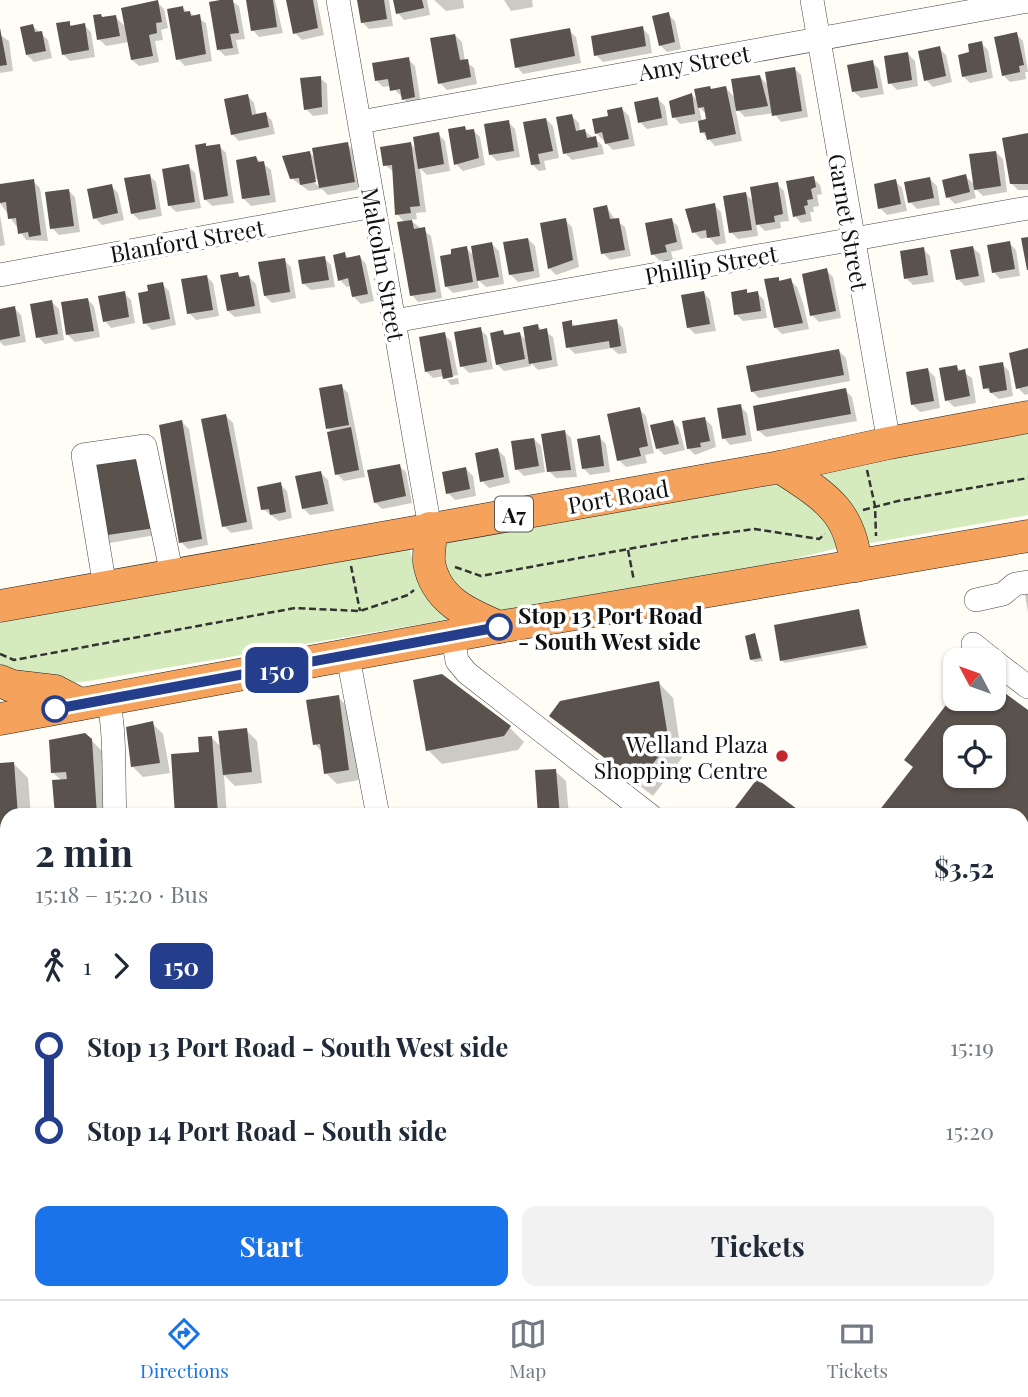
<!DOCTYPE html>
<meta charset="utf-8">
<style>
body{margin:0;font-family:"Playfair Display",serif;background:#f2f2f3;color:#1f2937;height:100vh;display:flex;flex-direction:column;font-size:26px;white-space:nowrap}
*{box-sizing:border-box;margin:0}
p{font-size:23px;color:#747a83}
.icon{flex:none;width:38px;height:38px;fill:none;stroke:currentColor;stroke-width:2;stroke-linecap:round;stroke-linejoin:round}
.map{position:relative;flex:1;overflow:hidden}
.details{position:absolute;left:0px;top:808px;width:1029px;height:492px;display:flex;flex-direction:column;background:#fff;border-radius:21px 21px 0 0;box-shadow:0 2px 5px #0004}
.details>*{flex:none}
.badge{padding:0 14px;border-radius:10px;font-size:24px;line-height:46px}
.needle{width:46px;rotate:311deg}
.controls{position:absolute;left:943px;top:648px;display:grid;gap:14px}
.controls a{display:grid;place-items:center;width:63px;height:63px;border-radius:14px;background:#fff;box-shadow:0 2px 5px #0004;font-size:35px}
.map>.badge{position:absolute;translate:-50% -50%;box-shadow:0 0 0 4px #fff}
.legs{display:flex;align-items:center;gap:10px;height:77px;padding:0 35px;font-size:23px}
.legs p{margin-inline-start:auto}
.summary{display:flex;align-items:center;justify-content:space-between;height:119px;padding:0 35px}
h1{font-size:38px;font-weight:700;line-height:52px}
.primary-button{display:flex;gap:14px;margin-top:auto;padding:14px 35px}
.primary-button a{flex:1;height:80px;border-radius:14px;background:#1a73e8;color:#fff;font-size:28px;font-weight:700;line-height:80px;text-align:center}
.primary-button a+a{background:#f2f2f3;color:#1f2937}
ul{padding:0 35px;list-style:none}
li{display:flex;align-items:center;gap:24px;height:84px;font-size:26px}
li i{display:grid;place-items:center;width:10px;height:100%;margin:0 9px;background:currentColor}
li i::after{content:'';width:18px;height:18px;margin:-9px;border:5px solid;border-radius:50%;background:#fff}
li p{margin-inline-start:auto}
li:first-child i{background:linear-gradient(#0000 50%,currentColor 0)}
li:last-child i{background:linear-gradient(currentColor 50%,#0000 0)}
.menu{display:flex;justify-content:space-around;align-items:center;height:98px;border-top:2px solid #e0e1e3;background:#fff;font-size:19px;color:#747a83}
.menu a{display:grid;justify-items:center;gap:4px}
.menu .current{color:#1a73e8}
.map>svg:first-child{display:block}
</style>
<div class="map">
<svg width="1028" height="1299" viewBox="0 0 1028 1299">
<rect width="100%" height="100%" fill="#fffdf5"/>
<g fill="#d5ebbd">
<path d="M1028,433V515L860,545L802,471Z"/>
<path d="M766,476L825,513L838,548L754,569L524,616L470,610L443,586L439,535Z"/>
<path d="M408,543L417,578L457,618L83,682L42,684L0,676V623Z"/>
</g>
<g fill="#0003" fill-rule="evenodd">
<path d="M230,0L239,6L245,39L236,40L239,54L225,56L218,49Z"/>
<path d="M248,0H275L283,33L259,37L253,30Z"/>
<path d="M288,0H317L324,35L302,40L295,33Z"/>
<path d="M359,0H389L393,26L369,29L362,22Z"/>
<path d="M395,0H427L430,15L404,20L398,13Z"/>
<path d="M434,0H463L464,8L446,11Z"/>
<path d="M504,0H532L533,7L511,11Z"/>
<path d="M157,2L164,9L168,28L161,30L163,40L155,41L159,62L139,66L132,60L129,42L106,46L99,39L95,17H115L126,27Z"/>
<path d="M182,8L206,23L212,61L185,66L178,59Z"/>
<path d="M668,14L675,21L681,49L667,52L660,45Z"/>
<path d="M69,23L73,27L84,25L91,32L95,57L70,61L63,54Z"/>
<path d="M33,26L48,40L52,58L34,62L27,55Z"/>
<path d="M642,28L649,35L652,53L603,62L596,55Z"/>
<path d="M569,30L576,37L581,63L523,74L517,67Z"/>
<path d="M1016,34L1023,41L1028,72H1025L1026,79L1010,82L1003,75Z"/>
<path d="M0,35L9,41L13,71L0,73Z"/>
<path d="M455,35L462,42L465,61L474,68L477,84L447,90L440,83Z"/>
<path d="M981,43L988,50L993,78L970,83L963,76Z"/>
<path d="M939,48L946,55L952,82L933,87L926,80Z"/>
<path d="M908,54L915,61L918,86L897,90L890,83Z"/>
<path d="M408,59L415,66L421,104L411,106L391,86L383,87L377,81Z"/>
<path d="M872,62L879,69L884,94L861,98L854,92Z"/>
<path d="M794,68L801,75L808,117L781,122L774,113L745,117L735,107L742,141L715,146L702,132L699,121L680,124L674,117L692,95L698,101L726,88L736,99L759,76L769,86ZM699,107L707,115L708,121L702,122Z"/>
<path d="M320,78L327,84L328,114L313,116L306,109Z"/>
<path d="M248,96L254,103L257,116L266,114L272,121L275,134L239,141L232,134Z"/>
<path d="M658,99L665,106L668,125L647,129L640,122Z"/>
<path d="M622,109L629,116L635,146L613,150L596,133Z"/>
<path d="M572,116L579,123L580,132L585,131L602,145L604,154L572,160L565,153Z"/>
<path d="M546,119L553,126L559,158L544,161L546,170L539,171L532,164Z"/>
<path d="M508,122L515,129L520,157L497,161L490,154Z"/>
<path d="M464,128L468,132L473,130L480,137L485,165L463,171L456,164Z"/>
<path d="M438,134L445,141L450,171L427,175L420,168L426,212L416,213L417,219L410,220L431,236L442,298L418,302L412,295L405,223L397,214L394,172L385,165L411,144L417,150Z"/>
<path d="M1028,135V190H1018L1011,183Z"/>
<path d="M347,144L354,151L361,189L328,195L322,189L309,191L291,178L310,153L316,159ZM311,174L320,183V188L309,177Z"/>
<path d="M219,146L226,153L234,203L212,206L205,199Z"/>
<path d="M996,152L1003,159L1007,192L983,196L973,186L976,198L955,204L948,197L965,176L976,186Z"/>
<path d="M256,158L271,170L276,202L251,206L244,199Z"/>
<path d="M188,166L195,173L201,208L176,212L169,205Z"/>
<path d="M149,175L156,182L162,216L139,220L132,213Z"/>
<path d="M813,178L820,185L822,194L817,195L819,206L813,207L814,212H810L812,221L801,223L795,216Z"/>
<path d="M930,179L937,186L940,205L917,209L910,202Z"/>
<path d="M33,181L40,188L48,241L26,240L0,203V185Z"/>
<path d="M895,181L902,188L907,211L887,215L880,208Z"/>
<path d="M777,184L784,191L789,221L780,222L781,228L765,231L756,222L758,236L738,239L731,232L746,194L755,203Z"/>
<path d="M111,186L118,193L124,220L102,225L95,218Z"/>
<path d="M68,190L75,197L80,232L59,235L52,228Z"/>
<path d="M714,205L721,212L726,243L716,245L709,237L701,239L694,232Z"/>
<path d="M607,207L615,220L625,227L631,256L610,260L603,253Z"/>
<path d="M0,215L5,245L0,246Z"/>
<path d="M565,220L572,227L579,267L556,275L549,268Z"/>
<path d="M671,220L678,226L683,249L671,252L673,259L660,261L653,254Z"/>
<path d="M528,239L535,246L540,277L518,282L511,275Z"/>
<path d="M1009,243L1016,250L1020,276L1000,279L994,272Z"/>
<path d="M492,244L499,251L504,284L486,287L477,279L479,288L453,293L446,286L453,255L466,248L475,257Z"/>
<path d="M973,248L980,254L985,282L965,286L958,279Z"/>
<path d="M923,249L930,256L934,282L913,285L906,278Z"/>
<path d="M345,254L349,259L360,257L366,264L374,301L361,304L354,297L351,286L347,287L340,280Z"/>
<path d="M324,258L331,265L335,287L311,290L304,284Z"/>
<path d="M284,260L291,267L296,298L272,303L265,296Z"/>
<path d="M826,270L833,277L841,318L819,322L812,315Z"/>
<path d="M238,274L242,278L249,277L256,284L261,313L235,317L228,311Z"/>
<path d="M206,276L213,283L219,316L196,320L189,313Z"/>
<path d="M790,280L797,287L803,303L809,329L782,334L775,327L767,281Z"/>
<path d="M162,284L169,291L176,325L152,330L145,323L150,292Z"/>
<path d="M746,291L749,294L757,293L764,300L767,318L743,321L736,314Z"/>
<path d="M124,293L131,300L135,323L111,328L105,321Z"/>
<path d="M704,293L710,300L716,331L695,334L688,327Z"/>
<path d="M87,299L94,306L100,337L75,342L68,335Z"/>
<path d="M52,302L59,309L64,340L45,344L38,337Z"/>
<path d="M14,308L21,315L26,342L4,346L0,342V311Z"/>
<path d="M616,321L623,328L627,353L618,354L612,348L575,354L568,347L571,322L576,327Z"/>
<path d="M537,326L553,337L558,366L538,370L531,363V366L504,371L497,364L503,332L507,336L519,333L527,341Z"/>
<path d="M480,329L487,336L493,369L469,373L462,366Z"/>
<path d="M444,334L451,341L458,375L447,377V380L458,378L459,384L451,385L444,376L433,378L426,371Z"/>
<path d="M1028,350V394L1025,395L1018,388Z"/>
<path d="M839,351L846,358L850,381L759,398L752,391Z"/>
<path d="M1002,364L1009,371L1013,396L999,399L985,388Z"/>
<path d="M956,367L972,378L976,403L954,407L947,400Z"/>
<path d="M928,370L935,377L940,408L920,412L913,405L908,374Z"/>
<path d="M341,386L348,393L365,477L344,481L337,474L332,432L328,428Z"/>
<path d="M845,390L852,397L857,421L766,437L759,431Z"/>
<path d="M740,406L747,413L752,441L730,445L724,438Z"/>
<path d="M639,409L646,416L654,453L645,455L647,463L626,467L619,460Z"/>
<path d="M226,416L233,423L253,529L231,533L224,526Z"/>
<path d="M705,419L712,426L716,447L695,455L688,448Z"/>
<path d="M672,421L679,428L685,450L664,455L658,449Z"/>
<path d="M182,422L189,429L208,545L188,549L181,542Z"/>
<path d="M564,431L571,438L577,477L556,478L549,471Z"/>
<path d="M599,437L606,444L610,472L590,475L583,468Z"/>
<path d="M534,439L541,446L545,472L524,476L517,469Z"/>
<path d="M498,450L505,457L510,483L489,488L482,481Z"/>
<path d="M150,462L161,534L110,543L103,536Z"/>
<path d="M399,466L406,472L412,503L382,509L375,502Z"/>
<path d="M466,469L473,476L476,496L455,500L448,493Z"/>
<path d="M321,473L328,480L334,511L310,515L303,508Z"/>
<path d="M280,484L287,491L292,518L279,521L263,509Z"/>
<path d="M1028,594V612L1025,595Z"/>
<path d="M858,611L868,648L785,663L782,661Z"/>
<path d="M755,635L763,661L755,662L752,660Z"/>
<path d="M442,676L510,728L524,742L518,750L442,764L428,750Z"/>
<path d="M659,683L673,698L682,758L653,796L551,716Z"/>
<path d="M994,687L1028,713V857L1022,865V816L914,768L956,698H994ZM956,737H994V775H956Z"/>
<path d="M338,697L349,708L359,780L337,784L326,773L323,753L315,744Z"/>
<path d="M152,723L163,734L170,773L143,777L132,766Z"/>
<path d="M246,730L257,741L262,783L235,786L224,775L227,816H177L212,738L222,748Z"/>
<path d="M91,740L102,751L107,816H56L62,781L53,773Z"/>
<path d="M14,764L28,778L31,816H7V870H0V765Z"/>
<path d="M555,771L566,781L569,816H540Z"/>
</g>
<g fill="#5a524d" fill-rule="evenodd">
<path d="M158,0L162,22L156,23L157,33L149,35L153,56L131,60L121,8Z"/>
<path d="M220,0H233L239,33L230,34L233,48L217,50L209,2Z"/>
<path d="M246,0H273L277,27L251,31Z"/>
<path d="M286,0H313L318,28L293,34Z"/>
<path d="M357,0H384L387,19L361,23Z"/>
<path d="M393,0H422L424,8L396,14Z"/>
<path d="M183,6L184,12L190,11L191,16L200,14L206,54L176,60L167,9Z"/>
<path d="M669,12L675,42L659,46L652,16Z"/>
<path d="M101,14L102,17L116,15L120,36L97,40L93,15Z"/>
<path d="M70,21V26L85,23L89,50L62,55L56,23Z"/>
<path d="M33,24L35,32L42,31L46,51L26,55L20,27Z"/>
<path d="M643,26L646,46L594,56L591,36Z"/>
<path d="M0,28L7,65L0,66Z"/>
<path d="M570,28L575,56L515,68L510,39Z"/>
<path d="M1017,32L1024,65L1019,66L1020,72L1002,76L994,37Z"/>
<path d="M455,34L460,60L468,59L471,77L438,84L430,38Z"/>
<path d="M982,41L987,72L962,77L958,55L969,52L968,44Z"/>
<path d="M940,46L946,76L924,81L918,51Z"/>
<path d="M908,52L912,80L888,84L884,56Z"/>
<path d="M409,57L415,97L402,100L400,89L390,91L388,79L375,81L372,63Z"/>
<path d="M873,60L878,88L852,92L847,65Z"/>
<path d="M795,67L802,111L772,116L765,72Z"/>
<path d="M760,75L768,106L736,111L731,79Z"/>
<path d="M321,76L322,107L304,110L300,78Z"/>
<path d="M710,86L711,89L726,86L736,134L707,140L705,132L700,133L698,121L706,119L704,107L698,108L694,89Z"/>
<path d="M692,93L695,114L672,118L669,101Z"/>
<path d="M248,94L252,115L266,112L269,127L231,135L224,99Z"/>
<path d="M658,97L662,118L638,123L634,102Z"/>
<path d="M622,107L629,139L605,144L602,132L595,134L592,119L608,116L607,110Z"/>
<path d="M572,114L576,131L585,129L587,138L596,136L598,147L563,154L556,117Z"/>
<path d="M546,118L553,151L538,154L540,164L531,165L523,122Z"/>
<path d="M509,120L514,151L489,155L484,124Z"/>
<path d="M465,126L466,130L474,129L479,158L454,165L448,129Z"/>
<path d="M439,132L444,164L418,169L413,137Z"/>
<path d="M1028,133V184H1010L1002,138Z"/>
<path d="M348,142L355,182L319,188L312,148Z"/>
<path d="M411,142L420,206L410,207L411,213L395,215L392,165L383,166L380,147Z"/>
<path d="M206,143V146L220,144L228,196L204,200L195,145Z"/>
<path d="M310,151L316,182L300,185L299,178L290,179L282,156Z"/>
<path d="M996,151L1001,186L974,190L969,154Z"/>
<path d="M256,156L258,162L264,161L270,195L242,199L236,160Z"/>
<path d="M189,164L195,202L168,206L162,169Z"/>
<path d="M150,174L156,209L131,214L124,178Z"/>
<path d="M966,174L970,192L946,198L942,180Z"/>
<path d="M814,176L816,187L811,189L813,199L807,200L808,205L804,206L806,214L793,217L786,181Z"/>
<path d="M930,177L934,198L908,203L904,182Z"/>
<path d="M34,179L41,235L29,237L28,232L18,234L16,218L8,219L6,202L0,203V184Z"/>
<path d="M896,179L901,204L878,209L874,184Z"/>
<path d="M778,182L783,214L774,216L775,222L756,225L750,187Z"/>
<path d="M112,184L118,213L93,219L87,189Z"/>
<path d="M69,189L74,226L50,229L45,192Z"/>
<path d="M746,192L752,230L729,233L723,196Z"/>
<path d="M715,203L720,236L707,238L706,230L692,233L685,209Z"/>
<path d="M607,205L610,219L619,218L625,250L601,254L593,208Z"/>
<path d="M566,218L573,260L548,269L540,223Z"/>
<path d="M672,218L677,242L665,245L667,252L651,255L645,223Z"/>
<path d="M412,220L414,229L425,227L436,292L410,296L397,222Z"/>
<path d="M1028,237V270H1027L1021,238Z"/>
<path d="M528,238L534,271L509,275L503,242Z"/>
<path d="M1010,241L1015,269L992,273L987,245Z"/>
<path d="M492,242L499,277L477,281L471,246Z"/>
<path d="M467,246L473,282L445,287L440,256L451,254V249Z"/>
<path d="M973,246L979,276L956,280L950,250Z"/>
<path d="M924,247L928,275L904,279L900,251Z"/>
<path d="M345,252L346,258L360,255L368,294L352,297L348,278L338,281L333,255Z"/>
<path d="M325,256L329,280L302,284L298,260Z"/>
<path d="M285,258L290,292L264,296L258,262Z"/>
<path d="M827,268L836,311L810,316L802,274Z"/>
<path d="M238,272L239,277L249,275L255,306L227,311L220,275Z"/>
<path d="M207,275L213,310L187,314L181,279Z"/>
<path d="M779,277V281L791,278L803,323L774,328L764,279Z"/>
<path d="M163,282L170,319L143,324L138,293L148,291L147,285Z"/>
<path d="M747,289V293L758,291L761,311L734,315L731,292Z"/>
<path d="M125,291L129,317L103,322L98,296Z"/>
<path d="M704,291L710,324L687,328L681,295Z"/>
<path d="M88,298L94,331L66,335L61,302Z"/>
<path d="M52,300L58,334L36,338L30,304Z"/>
<path d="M15,306L20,336L0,340V309Z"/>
<path d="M617,319L621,346L610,348L609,341L566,348L562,322L572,320V326Z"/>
<path d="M538,324L539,330L547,328L552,360L529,364L523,327Z"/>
<path d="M481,327L487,362L460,367L454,332Z"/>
<path d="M503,330L504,335L520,332L525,359L496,365L490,333Z"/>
<path d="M445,332L453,377L443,379L441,369L425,372L419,337Z"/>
<path d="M1028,348V386L1016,389L1009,353Z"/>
<path d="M839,349L844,375L751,392L746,366Z"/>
<path d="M1003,362L1007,390L990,393L989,388L983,389L979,366Z"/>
<path d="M957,365L958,371L965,369L970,396L945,401L939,368Z"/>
<path d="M928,368L934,401L911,405L906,372Z"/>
<path d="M342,384L349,425L326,429L319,388Z"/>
<path d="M846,388L851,414L757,431L753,406Z"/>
<path d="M741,404L746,435L722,439L717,408Z"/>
<path d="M640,407L648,446L639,448L641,456L617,461L607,414Z"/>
<path d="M226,414L247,522L222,527L201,419Z"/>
<path d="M705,417L710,441L700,443L701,447L687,449L682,421Z"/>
<path d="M182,420L202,539L179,543L159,425Z"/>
<path d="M673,420L679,444L656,449L650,425Z"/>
<path d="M351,427L359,470L335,475L327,432Z"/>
<path d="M565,430L571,470L547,472L541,434Z"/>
<path d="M600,435L604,466L582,469L577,439Z"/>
<path d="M534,438L539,466L515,470L511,441Z"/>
<path d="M498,448L504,477L480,482L475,453Z"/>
<path d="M144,453L155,528L101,536L90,461Z"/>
<path d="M400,464L406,496L374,503L367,470Z"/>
<path d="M466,467L470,489L446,494L442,472Z"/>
<path d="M321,471L328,504L302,509L295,476Z"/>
<path d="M281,482L286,512L270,515L269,509L261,510L257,487Z"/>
<path d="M859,609L866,645L780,661L774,625Z"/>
<path d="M755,633L761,658L750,660L745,636Z"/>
<path d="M442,674L511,726L504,736L426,751L413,680Z"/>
<path d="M659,681L669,743L638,783L549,716L560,701Z"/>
<path d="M994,685L1028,710V823L1022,831V816H875L913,767L904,760L956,692V698H994ZM956,737H994V775H956Z"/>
<path d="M339,695L349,770L324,774L320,744L313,745L306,700Z"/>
<path d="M153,721L160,763L131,767L126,727Z"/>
<path d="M247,728L252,772L223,775L218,731Z"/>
<path d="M85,733L92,739L97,816H55L52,780L67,779L66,772L51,773L49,740Z"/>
<path d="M212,736L218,813L175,816L171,754L199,752L198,737Z"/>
<path d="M14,762L18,816H7V855H0V763Z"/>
<path d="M556,769L560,816H538L535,770Z"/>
<path d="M757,779L793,806L806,816H729Z"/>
<path d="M7,889V923L0,922V890Z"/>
</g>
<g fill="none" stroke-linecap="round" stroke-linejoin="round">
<defs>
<g id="minor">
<path d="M338,0L430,528"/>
<path d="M812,0L889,443"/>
<path d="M360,122L1028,1"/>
<path d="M0,275L374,206"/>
<path d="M394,321L1028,208"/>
<path d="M105,587L83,455L145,446L172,575"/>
<path d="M976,600L1003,594L1015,584L1028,582"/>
<path d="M453,637L457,661L467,673L651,816"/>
<path d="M973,644L993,660"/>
<path d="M348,657L378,816"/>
<path d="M994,661L1028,687"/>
<path d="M108,700C116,731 113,781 115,816"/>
<path d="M1022,973L1028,965"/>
<path d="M0,1125L7,1127"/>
<path d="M693,1293L714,1299"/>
<path d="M46,1299L48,1293"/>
<path d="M311,1299L312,1293"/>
<path d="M613,1299L615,1293"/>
<path d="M910,1299L911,1293"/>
</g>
<g id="highway">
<path d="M780,467C824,496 851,510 856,566"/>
<path d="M430,528C432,540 428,550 429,562C435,600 468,614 499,627"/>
<path d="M0,606L780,467L889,443L1028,417"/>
<path d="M0,681L12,686L55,691L80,704"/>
<path d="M0,719L499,627L1028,536"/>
</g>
</defs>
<use href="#minor" stroke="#444" stroke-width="24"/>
<use href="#highway" stroke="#222" stroke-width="33"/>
<g stroke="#333" stroke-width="2.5" stroke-dasharray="7 3.5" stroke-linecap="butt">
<path d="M867,470L875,506L876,536"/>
<path d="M863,510L898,501L1028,478"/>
<path d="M628,550L634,581"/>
<path d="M351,566L360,611"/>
<path d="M455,567L481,576L694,537L755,529L819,539L825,534"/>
<path d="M0,654L14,660L295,608L360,611L408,595L414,590"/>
</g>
<use href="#minor" stroke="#fff" stroke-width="23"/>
<use href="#highway" stroke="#f5a25d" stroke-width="32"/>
</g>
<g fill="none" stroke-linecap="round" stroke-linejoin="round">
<defs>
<path id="line-1" d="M55,709L499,627"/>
</defs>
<use href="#line-1" stroke="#fff" stroke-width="16"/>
<use href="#line-1" stroke="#243e8c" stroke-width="10"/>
</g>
<g fill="#fff" stroke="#243e8c" stroke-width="3.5">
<circle cx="499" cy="627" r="12"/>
<circle cx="55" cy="709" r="12"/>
</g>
<circle fill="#c4262e" stroke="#fff" stroke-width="2.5" cx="782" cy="756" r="7"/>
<g text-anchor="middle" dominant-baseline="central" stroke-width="7" stroke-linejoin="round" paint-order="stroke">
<rect fill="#fff" stroke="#585858" stroke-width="2" x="495" y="496.5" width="38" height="35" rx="5"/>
<g font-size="21" font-weight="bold" fill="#111">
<text x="514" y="514">A7</text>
</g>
<g font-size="23" fill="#111" stroke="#fff">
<text transform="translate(694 62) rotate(-10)">Amy Street</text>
<text transform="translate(849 222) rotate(80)">Garnet Street</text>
<text transform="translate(187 240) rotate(-10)">Blanford Street</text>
<text transform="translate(384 264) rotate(80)">Malcolm Street</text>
<text transform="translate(711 264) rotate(-10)">Phillip Street</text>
<text transform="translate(618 496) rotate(-10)">Port Road</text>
</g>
<g font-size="23" font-weight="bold" fill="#111" stroke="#fff" text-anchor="start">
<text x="518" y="614">Stop 13 Port Road<tspan x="518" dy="26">- South West side</tspan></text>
</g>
<g font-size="23" fill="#111" stroke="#fff" text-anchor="end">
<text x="768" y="743">Welland Plaza<tspan x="768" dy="26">Shopping Centre</tspan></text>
</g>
</g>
</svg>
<div class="controls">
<a><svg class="needle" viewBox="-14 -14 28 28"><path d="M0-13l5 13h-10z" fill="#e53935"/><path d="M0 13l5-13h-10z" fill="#747a83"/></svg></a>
<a><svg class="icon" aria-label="locate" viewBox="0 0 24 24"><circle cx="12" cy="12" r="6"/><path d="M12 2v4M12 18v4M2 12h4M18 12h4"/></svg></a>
</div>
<b class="badge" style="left:277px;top:670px;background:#243e8c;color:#fff">150</b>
<section class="details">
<div class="summary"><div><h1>2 min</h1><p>15:18 – 15:20 · Bus</p></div><b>$3.52</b></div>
<div class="legs"><svg class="icon" aria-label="walk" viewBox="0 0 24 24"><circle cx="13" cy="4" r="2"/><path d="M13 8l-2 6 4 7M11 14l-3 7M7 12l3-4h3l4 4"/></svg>1<svg class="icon" aria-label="forward" viewBox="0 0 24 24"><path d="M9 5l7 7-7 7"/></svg><b class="badge" style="background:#243e8c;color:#fff">150</b></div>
<ul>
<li><i style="color:#243e8c"></i><b>Stop 13 Port Road - South West side</b><p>15:19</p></li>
<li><i style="color:#243e8c"></i><b>Stop 14 Port Road - South side</b><p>15:20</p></li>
</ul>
<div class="primary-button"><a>Start</a><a>Tickets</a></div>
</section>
</div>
<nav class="menu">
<a class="current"><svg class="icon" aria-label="directions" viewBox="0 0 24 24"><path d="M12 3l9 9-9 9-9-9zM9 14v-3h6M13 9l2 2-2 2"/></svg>Directions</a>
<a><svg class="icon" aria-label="map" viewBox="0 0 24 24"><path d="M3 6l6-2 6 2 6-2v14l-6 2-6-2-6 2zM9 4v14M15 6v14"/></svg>Map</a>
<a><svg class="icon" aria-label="tickets" viewBox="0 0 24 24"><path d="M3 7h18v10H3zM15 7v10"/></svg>Tickets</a>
</nav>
